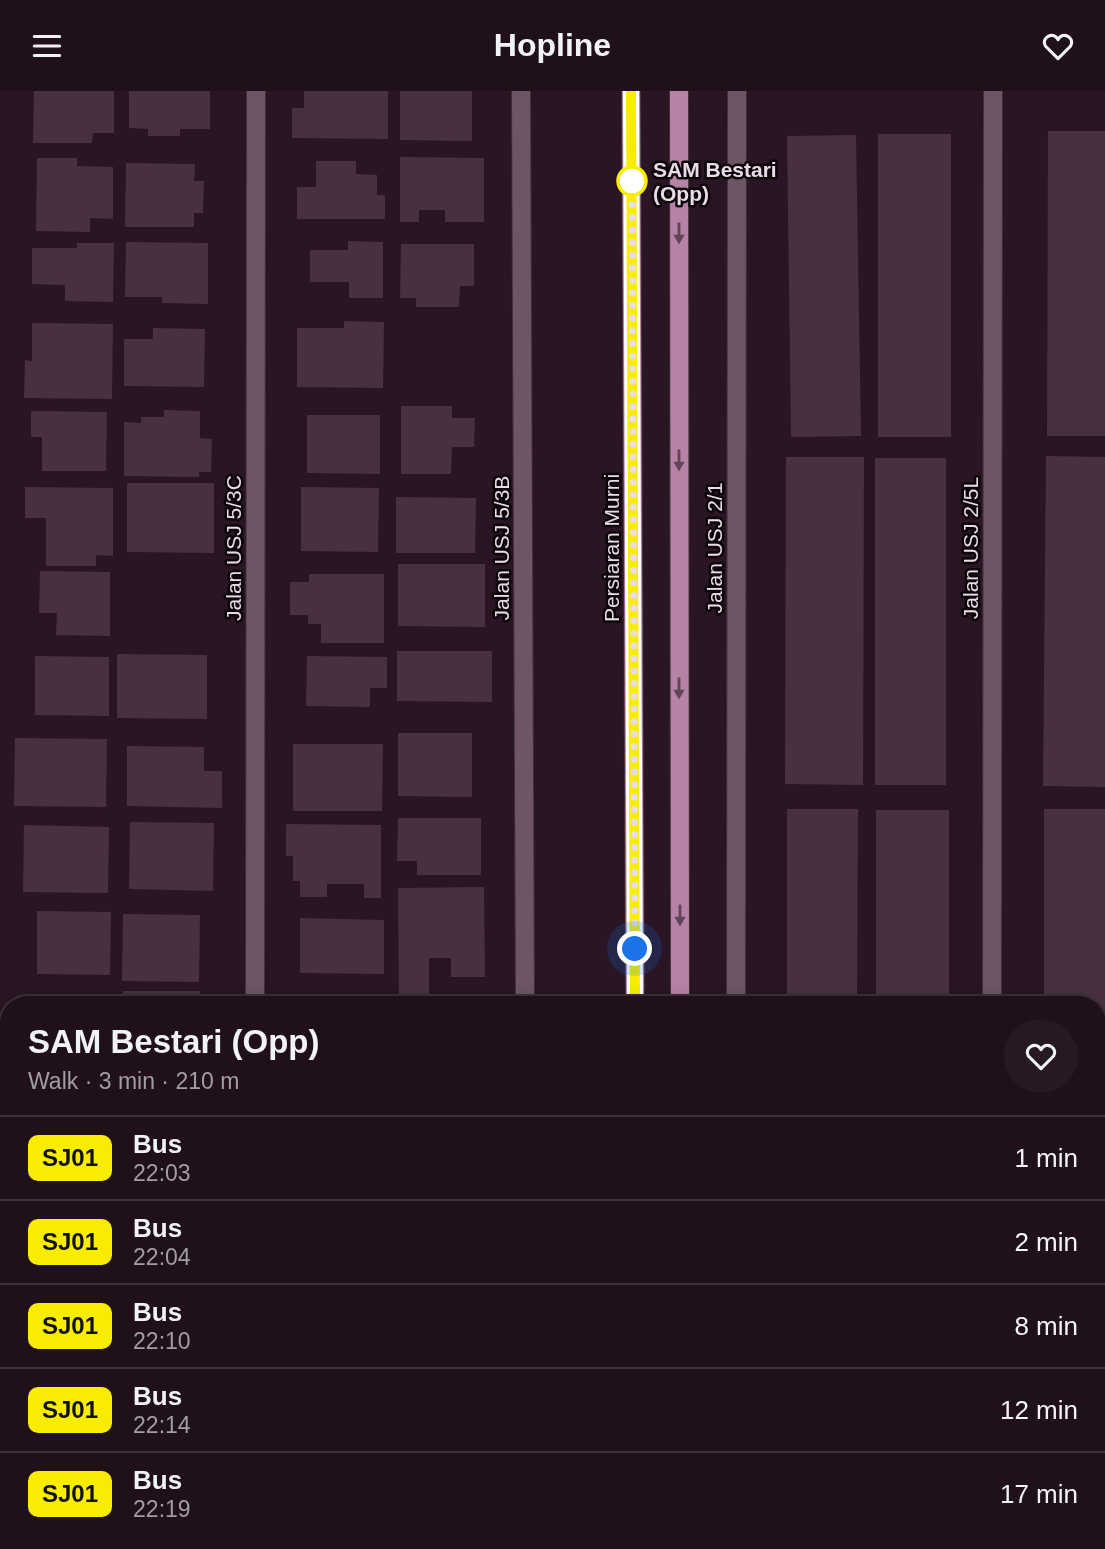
<!DOCTYPE html>
<meta charset="utf-8">
<style>
body{margin:0;font-family:Helvetica,sans-serif;background:#271923;color:#f1f3f6;height:100vh;display:flex;flex-direction:column;font-size:26px;white-space:nowrap}
*{box-sizing:border-box;margin:0}
p{font-size:23px;color:#a19da2}
.icon{flex:none;width:38px;height:38px;fill:none;stroke:currentColor;stroke-width:2;stroke-linecap:round;stroke-linejoin:round}
.map{position:relative;flex:1;overflow:hidden}
.details{position:absolute;left:0px;top:905px;width:1106px;height:555px;display:flex;flex-direction:column;background:#1f101a;border-radius:28px 28px 0 0;box-shadow:0 4px 18px #0003,0 0 0 2px #3c3039}
.details>*{flex:none}
.badge{padding:0 14px;border-radius:10px;font-size:24px;line-height:46px}
.you{position:absolute;width:35px;height:35px;margin:-18px;border:5px solid #fff;border-radius:50%;background:#1a73e8;box-shadow:0 0 0 10px #1a73e833}
.map>.badge{position:absolute;translate:-50% -50%;box-shadow:0 0 0 4px #fff}
.round{display:grid;place-items:center;flex:none;width:74px;height:74px;border-radius:37px;background:#271923}
.summary{display:flex;align-items:center;justify-content:space-between;height:119px;padding:0 28px}
h1{font-size:33px;font-weight:700;line-height:52px}
ul{padding:0;list-style:none}
li{display:flex;align-items:center;gap:21px;height:84px;padding:0 28px;border-top:2px solid #3c3039}
li div{flex:1}
li b{display:block;font-size:26px}
li em{font-style:normal}
li .badge{min-width:77px;font-weight:700;text-align:center}
header{display:flex;justify-content:space-between;align-items:center;height:91px;padding:0 28px;background:#1f101a;font-size:32px;font-weight:700}
.map>svg:first-child{display:block}
</style>
<header><svg class="icon" aria-label="menu" viewBox="0 0 24 24"><path d="M4 6h16M4 12h16M4 18h16"/></svg>Hopline<svg class="icon" aria-label="heart" viewBox="0 0 24 24"><path d="M12 20l-8-8c-3-5 5-10 8-4 3-6 11-1 8 4z"/></svg></header>
<div class="map">
<svg width="1105" height="1458" viewBox="0 0 1105 1458">
<rect width="100%" height="100%" fill="#291523"/>
<g fill="#473140">
<path d="M34,0H114V42H93L92,52H33Z"/>
<path d="M129,0H210V38H180V45H148V38L129,37Z"/>
<path d="M304,0H388V48L292,47V17H304Z"/>
<path d="M400,0H472V50L400,49Z"/>
<path d="M1048,40H1105V345H1047Z"/>
<rect x="878" y="43" width="73" height="303"/>
<path d="M856,44L861,345L791,346L787,45Z"/>
<path d="M400,66L484,67V131H445V119H419V131H400Z"/>
<path d="M37,67H77V75L113,76V128L90,127V141L36,140Z"/>
<path d="M316,70H356V83L377,84V104H385V128H297V96H316Z"/>
<path d="M126,72L195,73L194,90H204L203,122H194V136H125Z"/>
<path d="M348,150L383,151V207H349V191H310V159H348Z"/>
<path d="M126,151L208,152V213L162,212V206H125Z"/>
<path d="M77,152H114L113,211L65,210V194L32,193V157H77Z"/>
<path d="M401,153H474V195H460L459,216H416V207H400Z"/>
<path d="M344,230L384,231L383,297L297,296V237H344Z"/>
<path d="M32,232L113,233L112,308L24,307L25,269L32,270Z"/>
<path d="M153,237L205,238L204,296L124,295V248H153Z"/>
<path d="M401,315H452V327H475L474,356H452L451,383H401Z"/>
<path d="M164,319L200,320V347L212,348L211,381H199V386L124,385V331L141,332V326H164Z"/>
<path d="M31,320L107,321L106,380H42V346H31Z"/>
<path d="M307,324H380V383L307,382Z"/>
<path d="M1046,365L1105,366V696L1043,695Z"/>
<path d="M786,366H864L863,694L785,693Z"/>
<rect x="875" y="367" width="71" height="327"/>
<path d="M127,392H214V462L127,461Z"/>
<path d="M25,396L113,397V465L96,464V475H46V427H25Z"/>
<path d="M301,396L379,397L378,461L301,460Z"/>
<path d="M396,406L476,407L475,462H396Z"/>
<path d="M398,473H485V536L398,535Z"/>
<path d="M40,480L110,481V545L56,544L57,522H39Z"/>
<path d="M309,483H384V552H321V533H308V524H290V491H309Z"/>
<path d="M397,560H492V611L397,610Z"/>
<path d="M117,563L207,564V628L117,627Z"/>
<path d="M35,565L109,566V625L35,624Z"/>
<path d="M307,565L387,566V597H370V616L306,615Z"/>
<path d="M398,642H472V706L398,705Z"/>
<path d="M15,647L107,648L106,716L14,715Z"/>
<path d="M293,653H383L382,720H293Z"/>
<path d="M127,655L204,656V680H222V717L127,715Z"/>
<path d="M787,718H858L857,914H787Z"/>
<path d="M1044,718H1105V1021H1097V914H1044Z"/>
<rect x="876" y="719" width="73" height="195"/>
<path d="M398,727H481V784H417V770H397Z"/>
<path d="M130,731L214,732L213,800L129,798Z"/>
<path d="M286,733L381,734V807H364V793H327V806H300V790H293V765H286Z"/>
<path d="M24,734L109,736L108,802L23,801Z"/>
<path d="M484,796L485,886H451V867H429V914H399L398,797Z"/>
<path d="M37,820L111,821L110,884L37,883Z"/>
<path d="M123,823L200,824L199,891L122,890Z"/>
<path d="M300,827L384,829V883L300,882Z"/>
<path d="M123,900H200V910L223,911V914H115V907H123Z"/>
<path d="M48,903L107,904V914H48Z"/>
<path d="M308,907L380,908V914H308Z"/>
<rect x="1097" y="1108" width="8" height="78"/>
<rect x="1097" y="1200" width="8" height="63"/>
<rect x="1097" y="1340" width="8" height="33"/>
<path d="M0,1393H9V1451H43V1458H0Z"/>
<rect x="52" y="1451" width="56" height="7"/>
<rect x="185" y="1451" width="51" height="7"/>
<rect x="243" y="1451" width="50" height="7"/>
<rect x="388" y="1451" width="42" height="7"/>
<rect x="445" y="1451" width="43" height="7"/>
<rect x="788" y="1451" width="56" height="7"/>
<rect x="878" y="1451" width="49" height="7"/>
<rect x="1017" y="1451" width="57" height="7"/>
</g>
<g fill="none" stroke-linecap="round" stroke-linejoin="round">
<defs>
<g id="minor">
<path d="M521,0L525,914"/>
<path d="M255,914L256,0"/>
<path d="M736,914L737,0"/>
<path d="M992,914L993,0"/>
<path d="M1097,1072H1105"/>
<path d="M0,1176H9"/>
<path d="M0,1256H9"/>
<path d="M0,1301H9"/>
<path d="M1097,1307H1105"/>
<path d="M0,1353H9"/>
<path d="M538,1451V1458"/>
<path d="M152,1458V1451"/>
<path d="M342,1458V1451"/>
<path d="M736,1458V1451"/>
<path d="M974,1458V1451"/>
</g>
<g id="major">
<path d="M631,0L635,914"/>
<path d="M679,0L680,914"/>
<path d="M622,1451L625,1458"/>
<path d="M640,1458V1451"/>
<path d="M682,1458V1451"/>
</g>
</defs>
<use href="#minor" stroke="#40323c" stroke-width="20"/>
<use href="#major" stroke="#40323c" stroke-width="20"/>
<use href="#minor" stroke="#6d5565" stroke-width="18"/>
<use href="#major" stroke="#b682a5" stroke-width="18"/>
</g>
<defs><path id="oneway-solid" d="M-6-.8H1V-3.2L6.5 0L1 3.2V.8H-6Z" transform="scale(1.75)"/></defs>
<g fill="#614457">
<use href="#oneway-solid" transform="translate(679 142) rotate(90)"/>
<use href="#oneway-solid" transform="translate(679 369) rotate(90)"/>
<use href="#oneway-solid" transform="translate(679 597) rotate(90)"/>
<use href="#oneway-solid" transform="translate(680 824) rotate(90)"/>
</g>
<g fill="none" stroke-linecap="round" stroke-linejoin="round">
<defs>
<path id="line" d="M631,0L635,914"/>
</defs>
<use href="#line" stroke="#fff" stroke-width="16"/>
<use href="#line" stroke="#f8ed00" stroke-width="10"/>
<path stroke="#eadce5" stroke-width="7" stroke-dasharray="0 12.6" d="M632,90V83L635,858"/>
</g>
<circle fill="#fff" stroke="#f8ed00" stroke-width="3.5" cx="632" cy="90" r="14"/>
<g text-anchor="middle" dominant-baseline="central" stroke-width="5" stroke-linejoin="round" paint-order="stroke">
<g font-size="21" font-weight="bold" fill="#eadce5" stroke="#0c0509" text-anchor="start">
<text x="653" y="78">SAM Bestari<tspan x="653" dy="24">(Opp)</tspan></text>
</g>
<g font-size="21" fill="#eadce5" stroke="#0c0509">
<text transform="translate(233 457) rotate(-90)">Jalan USJ 5/3C</text>
<text transform="translate(501 457) rotate(-90)">Jalan USJ 5/3B</text>
<text transform="translate(611 457) rotate(-90)">Persiaran Murni</text>
<text transform="translate(714 457) rotate(-90)">Jalan USJ 2/1</text>
<text transform="translate(970 457) rotate(-90)">Jalan USJ 2/5L</text>
</g>
</g>
</svg>
<div class="you" style="left:635px;top:858px"></div>
<section class="details">
<div class="summary"><div><h1>SAM Bestari (Opp)</h1><p>Walk · 3 min · 210 m</p></div><a class="round"><svg class="icon" aria-label="heart" viewBox="0 0 24 24"><path d="M12 20l-8-8c-3-5 5-10 8-4 3-6 11-1 8 4z"/></svg></a></div>
<ul>
<li><span class="badge" style="background:#f8ed00;color:#111">SJ01</span><div><b>Bus</b><p>22:03</p></div><em>1 min</em></li>
<li><span class="badge" style="background:#f8ed00;color:#111">SJ01</span><div><b>Bus</b><p>22:04</p></div><em>2 min</em></li>
<li><span class="badge" style="background:#f8ed00;color:#111">SJ01</span><div><b>Bus</b><p>22:10</p></div><em>8 min</em></li>
<li><span class="badge" style="background:#f8ed00;color:#111">SJ01</span><div><b>Bus</b><p>22:14</p></div><em>12 min</em></li>
<li><span class="badge" style="background:#f8ed00;color:#111">SJ01</span><div><b>Bus</b><p>22:19</p></div><em>17 min</em></li>
</ul>
</section>
</div>
